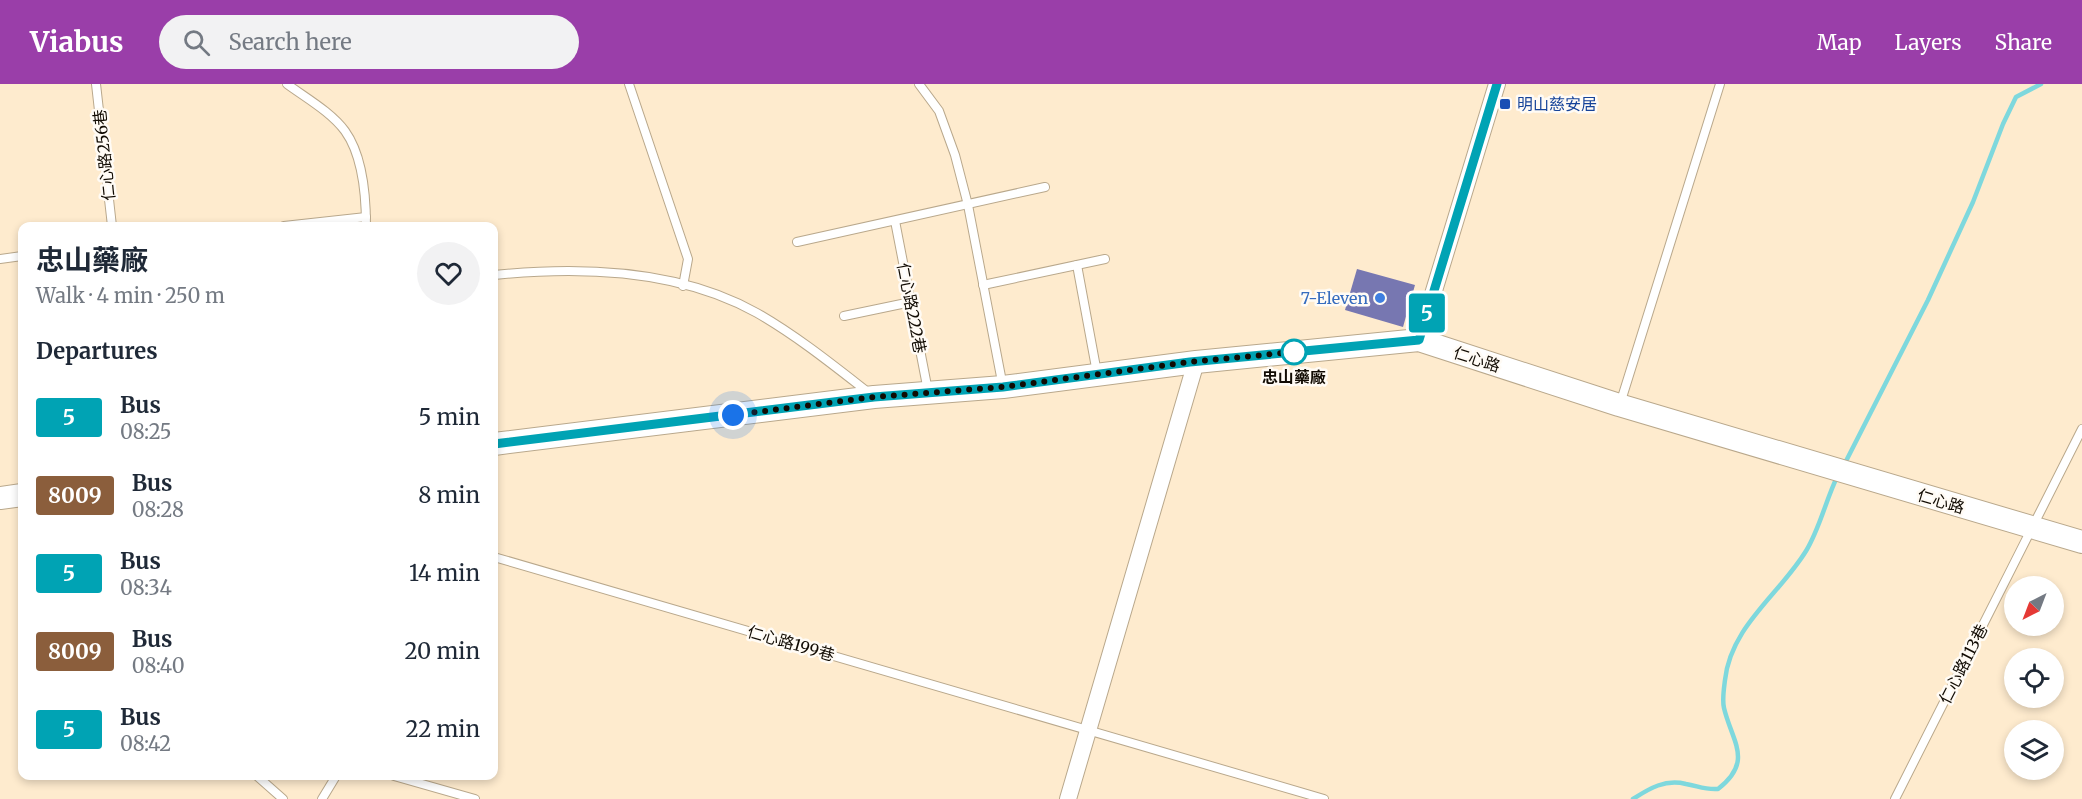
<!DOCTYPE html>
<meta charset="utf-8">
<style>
body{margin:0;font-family:Merriweather,"Noto Sans TC",serif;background:#f2f2f3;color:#1f2937;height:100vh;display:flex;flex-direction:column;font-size:22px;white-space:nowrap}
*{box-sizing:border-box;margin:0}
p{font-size:20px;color:#747a83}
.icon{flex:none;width:33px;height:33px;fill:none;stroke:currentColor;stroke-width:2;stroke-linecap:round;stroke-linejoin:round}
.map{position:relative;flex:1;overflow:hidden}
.panel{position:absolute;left:18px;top:138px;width:480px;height:558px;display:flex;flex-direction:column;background:#fff;border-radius:12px;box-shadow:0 3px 9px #0003}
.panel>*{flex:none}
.badge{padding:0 12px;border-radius:4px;font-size:21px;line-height:39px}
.needle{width:39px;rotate:222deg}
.fabs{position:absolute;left:2004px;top:492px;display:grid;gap:12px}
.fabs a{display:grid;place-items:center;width:60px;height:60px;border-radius:50%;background:#fff;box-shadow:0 3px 9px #0003;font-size:30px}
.you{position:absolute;width:30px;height:30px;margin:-15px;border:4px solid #fff;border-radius:50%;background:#1a73e8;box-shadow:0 0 0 9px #1a73e833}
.map>.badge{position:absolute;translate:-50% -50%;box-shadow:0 0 0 3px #fff}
h2{padding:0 18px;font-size:22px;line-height:54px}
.round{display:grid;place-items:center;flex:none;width:63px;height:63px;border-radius:32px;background:#f2f2f3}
.summary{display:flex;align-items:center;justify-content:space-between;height:102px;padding:0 18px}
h1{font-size:28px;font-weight:700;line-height:45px}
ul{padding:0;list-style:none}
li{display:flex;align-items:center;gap:18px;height:78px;padding:0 18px}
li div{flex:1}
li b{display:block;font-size:22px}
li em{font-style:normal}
li .badge{min-width:66px;font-weight:700;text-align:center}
header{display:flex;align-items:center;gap:36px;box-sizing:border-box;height:84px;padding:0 30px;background:#9a3ea9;color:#fff}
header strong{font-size:28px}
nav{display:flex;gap:33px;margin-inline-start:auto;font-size:21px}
.search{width:420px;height:54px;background:#f2f2f3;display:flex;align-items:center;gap:15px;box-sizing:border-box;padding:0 21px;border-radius:33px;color:#747a83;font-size:22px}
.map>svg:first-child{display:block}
</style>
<header>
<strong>Viabus</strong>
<div class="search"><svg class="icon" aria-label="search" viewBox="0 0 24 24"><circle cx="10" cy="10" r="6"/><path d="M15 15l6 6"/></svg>Search here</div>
<nav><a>Map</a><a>Layers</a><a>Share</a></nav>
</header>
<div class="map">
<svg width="2082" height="715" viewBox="0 0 2082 715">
<rect width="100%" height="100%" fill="#feebce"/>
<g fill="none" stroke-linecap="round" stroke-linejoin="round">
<g stroke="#7ed8dd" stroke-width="4.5">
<path d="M1844,381L1928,216L1973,118L2003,40L2016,13L2041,0"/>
<path d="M1633,715C1650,704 1665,695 1686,700C1698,702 1705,706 1718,705C1754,677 1732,658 1724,624C1722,616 1724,604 1725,596C1731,542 1779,511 1806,467C1820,444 1826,415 1838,391"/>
</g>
</g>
<path fill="#7777b1" d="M1357,185L1415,201L1403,243L1345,226Z"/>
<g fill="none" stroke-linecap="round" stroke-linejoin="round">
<defs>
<g id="lane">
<path d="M96,0L112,142"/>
<path d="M287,0C306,14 331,28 345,47C363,72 366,113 366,142"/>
<path d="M629,0L688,175L683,202"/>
<path d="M919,0L939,27L955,71L968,121L1003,303"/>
<path d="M895,137L928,307"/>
<path d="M284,142L366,133"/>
<path d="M797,158L1045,103"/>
<path d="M0,175L22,172"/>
<path d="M1077,181L1097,289"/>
<path d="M494,191C581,182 679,185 757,229C797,252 833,281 869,309"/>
<path d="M983,201L1105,175"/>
<path d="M844,232L911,218"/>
<path d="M1620,320L1720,0"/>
<path d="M494,473L1324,715"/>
<path d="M257,692L283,715"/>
<path d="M394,692L475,715"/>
<path d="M322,715L336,692"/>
<path d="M1895,715L2082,345"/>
</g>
<g id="street">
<path d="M1419,256L1497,0"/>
<path d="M1068,715L1196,278"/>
</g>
<g id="secondary">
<path d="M494,360L874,313L1003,303L1196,278L1419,256L1619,321L2082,458"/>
<path d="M0,414L22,411"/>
</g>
</defs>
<use href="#lane" stroke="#b9a88c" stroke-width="10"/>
<use href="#street" stroke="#b9a88c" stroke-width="18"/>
<use href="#secondary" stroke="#b9a88c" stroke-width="24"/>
<use href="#lane" stroke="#fff" stroke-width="8"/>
<use href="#street" stroke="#fff" stroke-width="16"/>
<use href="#secondary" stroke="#fff" stroke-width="22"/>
</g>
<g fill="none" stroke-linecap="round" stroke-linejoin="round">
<defs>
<path id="line" d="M494,360L874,313L1003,303L1190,278L1419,256L1497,0"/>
</defs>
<use href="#line" stroke="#fff" stroke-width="14"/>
<use href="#line" stroke="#00a3b4" stroke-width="9"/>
<path stroke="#110b03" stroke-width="6" stroke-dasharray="0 10.8" d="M733,331L874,313L1003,303L1190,278L1294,268"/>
</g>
<rect fill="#1a4fb4" stroke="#fffbf5" stroke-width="2" x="1499" y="14" width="12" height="12" rx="3"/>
<circle fill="#3f7fe0" stroke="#fffbf5" stroke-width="2" cx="1380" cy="214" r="6"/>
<circle fill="#fff" stroke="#00a3b4" stroke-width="3" cx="1294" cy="268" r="12"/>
<g text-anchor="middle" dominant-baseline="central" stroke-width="5" stroke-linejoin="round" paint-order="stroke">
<g font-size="16" fill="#164399" stroke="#fffbf5" text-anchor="start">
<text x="1517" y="20">明山慈安居</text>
</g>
<g font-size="16" fill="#110b03" stroke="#fffbf5">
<text transform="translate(104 71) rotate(-96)">仁心路256巷</text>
<text transform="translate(912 224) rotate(79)">仁心路222巷</text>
<text transform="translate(1477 275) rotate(18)">仁心路</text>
<text transform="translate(1941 417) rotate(17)">仁心路</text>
<text transform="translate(791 559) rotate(16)">仁心路199巷</text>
<text transform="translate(1963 580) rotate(-63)">仁心路113巷</text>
</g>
<g font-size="16" fill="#366cbe" stroke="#fffbf5" text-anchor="end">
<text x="1368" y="214">7-Eleven</text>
</g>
<g font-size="16" font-weight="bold" fill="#110b03" stroke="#fffbf5">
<text x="1294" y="293">忠山藥廠</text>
</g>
</g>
</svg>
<div class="fabs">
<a><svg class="needle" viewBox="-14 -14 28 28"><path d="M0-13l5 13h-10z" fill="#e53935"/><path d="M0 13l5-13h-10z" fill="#747a83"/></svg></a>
<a><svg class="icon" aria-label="locate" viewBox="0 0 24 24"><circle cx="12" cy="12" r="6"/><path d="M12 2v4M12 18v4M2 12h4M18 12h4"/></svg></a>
<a><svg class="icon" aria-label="layers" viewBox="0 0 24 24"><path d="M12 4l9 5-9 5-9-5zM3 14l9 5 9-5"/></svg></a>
</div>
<div class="you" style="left:733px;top:331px"></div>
<b class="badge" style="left:1427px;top:229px;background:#00a3b4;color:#fff">5</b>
<section class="panel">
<div class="summary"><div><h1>忠山藥廠</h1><p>Walk · 4 min · 250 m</p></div><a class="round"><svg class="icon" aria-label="heart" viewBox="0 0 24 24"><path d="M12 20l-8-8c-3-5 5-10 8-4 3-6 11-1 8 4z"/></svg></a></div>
<h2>Departures</h2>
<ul>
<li><span class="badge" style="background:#00a3b4;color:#fff">5</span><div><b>Bus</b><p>08:25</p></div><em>5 min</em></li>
<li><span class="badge" style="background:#8b5e3c;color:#fff">8009</span><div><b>Bus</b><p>08:28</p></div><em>8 min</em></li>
<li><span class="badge" style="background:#00a3b4;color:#fff">5</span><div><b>Bus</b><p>08:34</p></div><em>14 min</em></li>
<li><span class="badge" style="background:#8b5e3c;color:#fff">8009</span><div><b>Bus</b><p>08:40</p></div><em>20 min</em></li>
<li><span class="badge" style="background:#00a3b4;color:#fff">5</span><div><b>Bus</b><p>08:42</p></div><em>22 min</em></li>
</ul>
</section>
</div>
